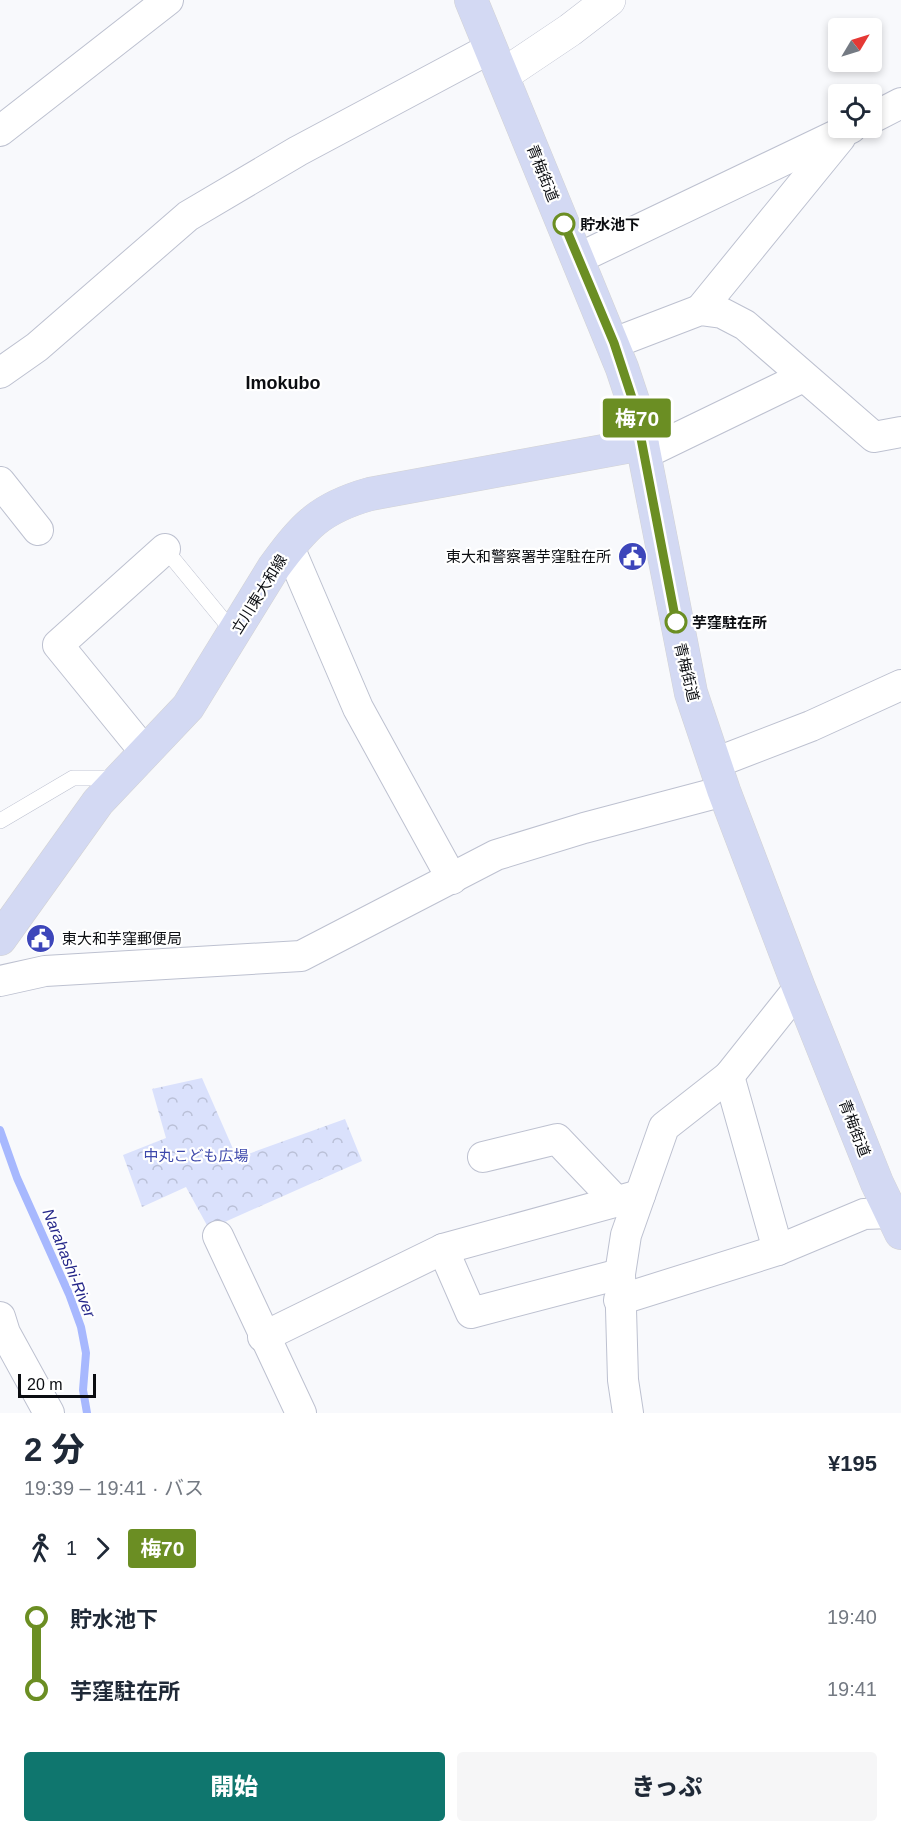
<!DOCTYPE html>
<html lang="ja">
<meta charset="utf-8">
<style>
body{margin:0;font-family:Helvetica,"Noto Sans JP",sans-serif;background:#f6f6f7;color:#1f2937;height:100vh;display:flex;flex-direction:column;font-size:22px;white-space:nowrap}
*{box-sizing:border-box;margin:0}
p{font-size:20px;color:#747a83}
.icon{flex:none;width:33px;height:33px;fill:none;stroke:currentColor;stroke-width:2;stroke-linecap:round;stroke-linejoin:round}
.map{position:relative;height:1413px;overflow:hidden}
.side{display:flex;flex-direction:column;background:#fff;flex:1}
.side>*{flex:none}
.badge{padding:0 12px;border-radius:4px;font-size:21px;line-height:39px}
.needle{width:39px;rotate:52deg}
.buttons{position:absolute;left:828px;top:18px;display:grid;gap:12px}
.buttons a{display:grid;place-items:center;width:54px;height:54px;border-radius:6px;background:#fff;box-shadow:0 3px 9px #0003;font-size:30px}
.scale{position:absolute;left:18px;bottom:15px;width:78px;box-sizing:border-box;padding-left:6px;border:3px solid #0b0d11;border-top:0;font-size:16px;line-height:21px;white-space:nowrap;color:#0b0d11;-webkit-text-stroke:4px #fff;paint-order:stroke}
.map>.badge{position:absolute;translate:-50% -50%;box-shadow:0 0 0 3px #fff}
.legs{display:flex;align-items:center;gap:9px;height:66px;padding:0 24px;font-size:20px}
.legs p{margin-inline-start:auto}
.head{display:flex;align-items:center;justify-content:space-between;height:102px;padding:0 24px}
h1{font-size:33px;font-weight:800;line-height:45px}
.cta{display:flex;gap:12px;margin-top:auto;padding:12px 24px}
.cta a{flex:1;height:69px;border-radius:6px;background:#0f766e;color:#fff;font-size:24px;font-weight:800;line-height:69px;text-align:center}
.cta a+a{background:#f6f6f7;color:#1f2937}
ul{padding:0 24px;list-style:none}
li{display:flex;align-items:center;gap:21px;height:72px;font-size:22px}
li i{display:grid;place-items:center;width:9px;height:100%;margin:0 8px;background:currentColor}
li i::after{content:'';width:15px;height:15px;margin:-8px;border:4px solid;border-radius:50%;background:#fff}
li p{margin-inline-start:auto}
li:first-child i{background:linear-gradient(#0000 50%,currentColor 0)}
li:last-child i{background:linear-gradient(currentColor 50%,#0000 0)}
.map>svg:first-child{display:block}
</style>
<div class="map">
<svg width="901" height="1413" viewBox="0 0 901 1413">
<defs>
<pattern id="park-crowns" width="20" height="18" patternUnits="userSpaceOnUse" patternTransform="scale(1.5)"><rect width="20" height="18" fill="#dae1fc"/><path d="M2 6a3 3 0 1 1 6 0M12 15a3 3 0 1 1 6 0" fill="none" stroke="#bac0d7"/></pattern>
</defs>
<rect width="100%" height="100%" fill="#f8f9fc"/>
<path fill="url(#park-crowns)" d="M202,1078L237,1158L345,1119L362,1161L209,1229L186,1187L142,1207L123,1155L166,1138L152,1089Z"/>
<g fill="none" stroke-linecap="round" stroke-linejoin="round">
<path stroke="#a7b8fe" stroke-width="8" d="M0,1130L17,1178L69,1294L81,1327L86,1353L83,1390L87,1413"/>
<defs>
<g id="service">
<path d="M165,549L234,633"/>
<path d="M0,821L73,778H119"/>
</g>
<g id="minor">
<path d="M872,118L901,103"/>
<path d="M0,131L168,0"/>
<path d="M579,258L851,128"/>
<path d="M700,310L840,138"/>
<path d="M614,343L700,310L722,313L745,325L874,437L901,432"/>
<path d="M0,373L37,347L188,216L298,151L491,48"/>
<path d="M644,454L803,377"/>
<path d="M0,482L38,530"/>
<path d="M289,547L358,708L452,879"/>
<path d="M145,752L58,645L165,549"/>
<path d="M715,763L811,726L901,685"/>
<path d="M0,981L45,971L301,956L496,855L584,828L724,791"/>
<path d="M729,1076L778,1250"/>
<path d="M483,1157L557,1139L617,1202"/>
<path d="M218,1236L301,1413"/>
<path d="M443,1249L471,1313L620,1274"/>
<path d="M619,1300L778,1250L864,1214L891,1213"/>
<path d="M0,1317L5,1333L49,1413"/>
<path d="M263,1337L443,1249L640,1195"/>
<path d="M628,1413L623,1380L620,1274L626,1235L664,1127L729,1076L799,988"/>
</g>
<path id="tertiary" d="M503,75L570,30L609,0"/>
<g id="primary">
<path d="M471,0L622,368L635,407L691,693L724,791L799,988L877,1183L901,1233"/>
<path d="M0,939L98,802L188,707L274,567C304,526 320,508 370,494L642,444"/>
</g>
</defs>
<use href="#service" stroke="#bdc1d0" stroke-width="16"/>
<use href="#minor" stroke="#bdc1d0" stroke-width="32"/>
<use href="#tertiary" stroke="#bdc1d0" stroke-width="34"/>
<use href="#primary" stroke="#d3d3d4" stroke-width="34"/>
<use href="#service" stroke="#fff" stroke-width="15"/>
<use href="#minor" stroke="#fff" stroke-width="30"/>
<use href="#tertiary" stroke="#fff" stroke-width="33"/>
<use href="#primary" stroke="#d3d9f3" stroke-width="33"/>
</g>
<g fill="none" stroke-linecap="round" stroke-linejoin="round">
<defs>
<path id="line-1" d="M564,224L614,343L635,407L676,622"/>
</defs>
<use href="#line-1" stroke="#fff" stroke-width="14"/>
<use href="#line-1" stroke="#6b8e23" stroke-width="9"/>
</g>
<defs>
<symbol id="civic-disc" viewBox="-11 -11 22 22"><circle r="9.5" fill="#3d46ba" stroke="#fff"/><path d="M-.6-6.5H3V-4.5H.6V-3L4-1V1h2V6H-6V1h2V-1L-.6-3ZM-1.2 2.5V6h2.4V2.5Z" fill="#fff"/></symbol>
</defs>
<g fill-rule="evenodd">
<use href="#civic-disc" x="616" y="540" width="33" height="33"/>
<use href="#civic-disc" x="24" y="922" width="33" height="33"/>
</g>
<g fill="#fff" stroke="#6b8e23" stroke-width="3">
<circle cx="564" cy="224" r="10"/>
<circle cx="676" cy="622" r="10"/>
</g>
<g text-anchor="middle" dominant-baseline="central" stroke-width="4.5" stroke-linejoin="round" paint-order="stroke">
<g font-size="15" fill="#0b0d11" stroke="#fff">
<text transform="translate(543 173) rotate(68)">青梅街道</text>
<text transform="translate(259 594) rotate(-58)">立川東大和線</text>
<text transform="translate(687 672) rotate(76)">青梅街道</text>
<text transform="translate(855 1128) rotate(69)">青梅街道</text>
</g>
<g font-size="15" font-weight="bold" fill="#0b0d11" stroke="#fff" text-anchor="start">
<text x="580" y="224">貯水池下</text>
<text x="692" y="622">芋窪駐在所</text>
</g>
<g font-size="15" fill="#0b0d11" stroke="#fff" text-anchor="end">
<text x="611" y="556">東大和警察署芋窪駐在所</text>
<text x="62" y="938" text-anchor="start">東大和芋窪郵便局</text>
</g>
<g font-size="15" fill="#3d48ab" stroke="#fff">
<text x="196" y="1155">中丸こども広場</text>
</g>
<g font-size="16" font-style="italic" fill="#26288a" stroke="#fff">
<text transform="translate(69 1263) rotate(68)">Narahashi-River</text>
</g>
<g font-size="18" font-weight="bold" fill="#0b0d11" stroke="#fff">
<text x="283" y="383">Imokubo</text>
</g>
</g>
</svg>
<div class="buttons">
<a><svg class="needle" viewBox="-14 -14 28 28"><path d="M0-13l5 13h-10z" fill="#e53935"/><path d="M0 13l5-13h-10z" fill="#747a83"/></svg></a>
<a><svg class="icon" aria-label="locate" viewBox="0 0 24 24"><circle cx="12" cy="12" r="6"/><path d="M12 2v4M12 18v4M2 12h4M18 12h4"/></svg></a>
</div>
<div class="scale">20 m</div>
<b class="badge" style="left:637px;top:418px;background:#6b8e23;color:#fff">梅70</b>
</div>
<section class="side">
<div class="head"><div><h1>2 分</h1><p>19:39 – 19:41 · バス</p></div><b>¥195</b></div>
<div class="legs"><svg class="icon" aria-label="walk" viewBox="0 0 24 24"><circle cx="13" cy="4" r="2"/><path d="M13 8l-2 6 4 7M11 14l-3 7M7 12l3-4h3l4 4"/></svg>1<svg class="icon" aria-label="forward" viewBox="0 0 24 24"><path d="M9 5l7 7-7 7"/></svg><b class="badge" style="background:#6b8e23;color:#fff">梅70</b></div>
<ul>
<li><i style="color:#6b8e23"></i><b>貯水池下</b><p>19:40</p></li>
<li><i style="color:#6b8e23"></i><b>芋窪駐在所</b><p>19:41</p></li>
</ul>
<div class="cta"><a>開始</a><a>きっぷ</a></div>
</section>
